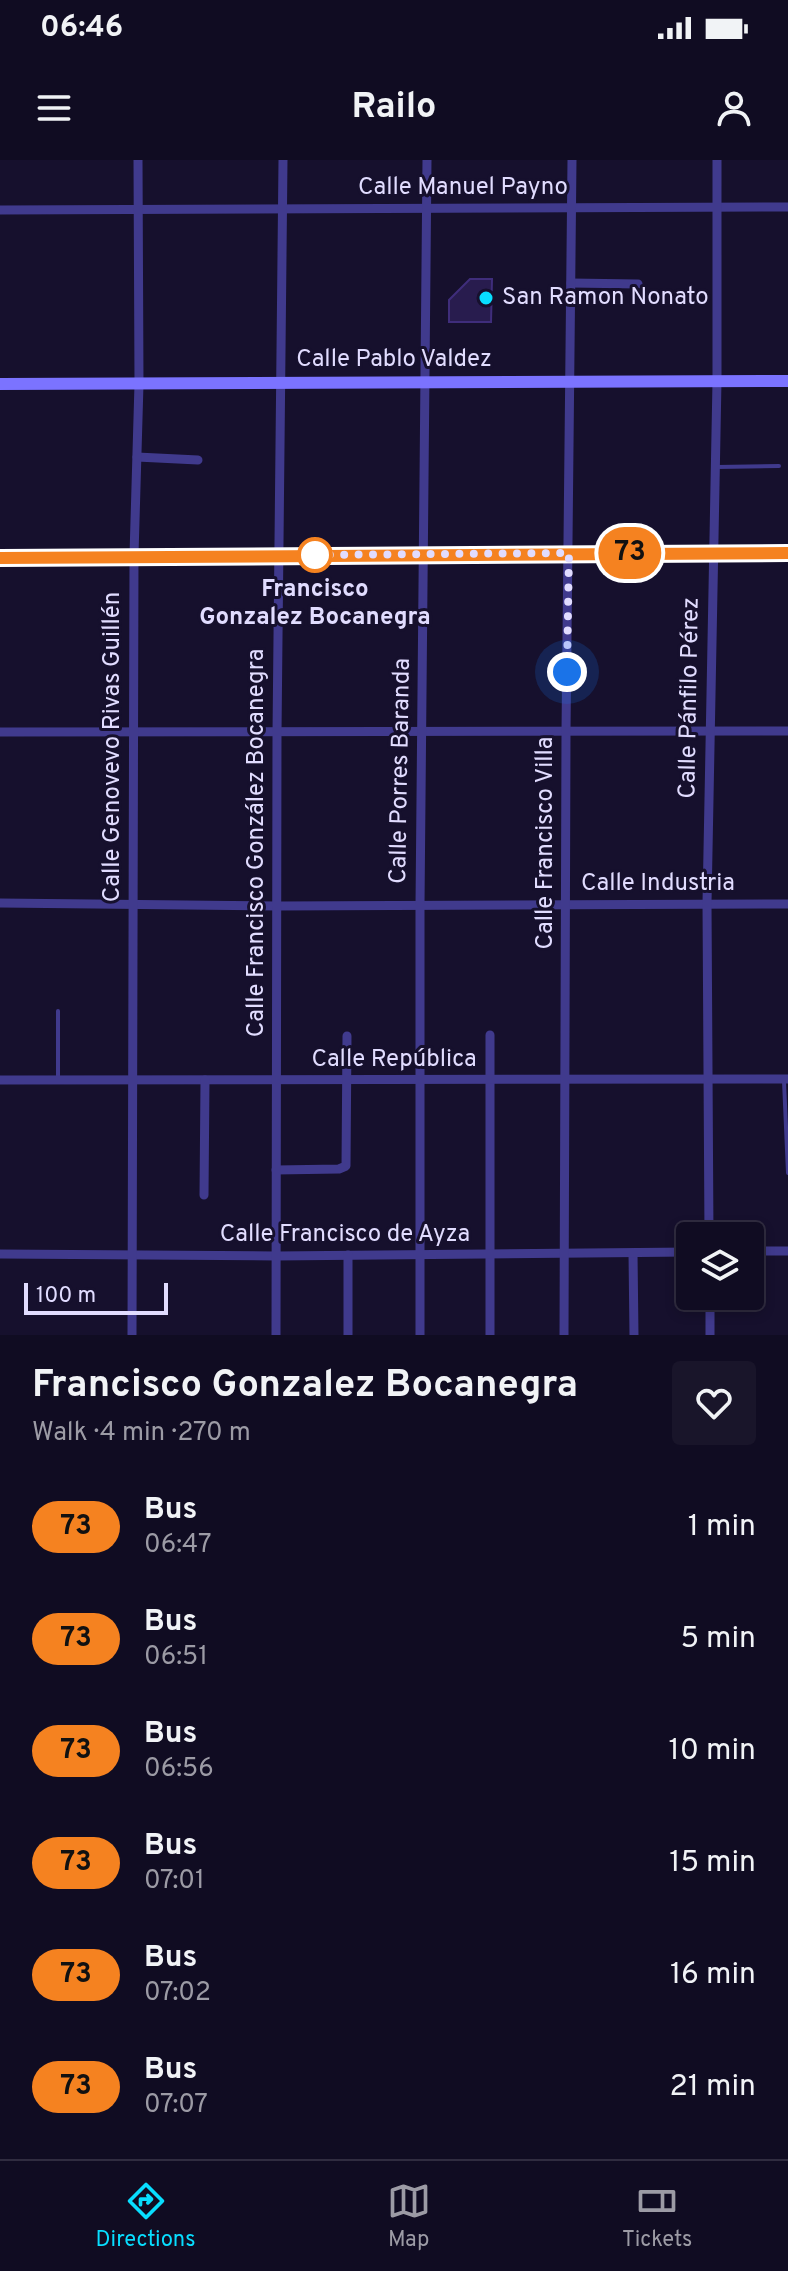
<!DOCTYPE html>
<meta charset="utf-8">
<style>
body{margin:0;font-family:Overpass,sans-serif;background:#19152a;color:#f1f3f6;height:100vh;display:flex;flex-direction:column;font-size:30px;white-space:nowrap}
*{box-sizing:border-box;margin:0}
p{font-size:26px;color:#9c9ba5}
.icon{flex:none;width:44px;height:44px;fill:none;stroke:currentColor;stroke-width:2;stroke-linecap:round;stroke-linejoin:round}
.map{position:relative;height:1175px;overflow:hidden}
.drawer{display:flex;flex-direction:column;background:#100c22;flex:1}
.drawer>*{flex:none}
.badge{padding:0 16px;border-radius:26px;font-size:28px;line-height:52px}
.fabs{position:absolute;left:676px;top:1062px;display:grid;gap:16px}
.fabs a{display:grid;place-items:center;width:88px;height:88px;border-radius:8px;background:#100c22;box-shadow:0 4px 12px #0003,0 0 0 2px #302c40;font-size:40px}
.scale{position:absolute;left:24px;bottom:20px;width:144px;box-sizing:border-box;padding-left:8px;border:4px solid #e1dcff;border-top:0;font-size:22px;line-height:28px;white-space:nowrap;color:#e1dcff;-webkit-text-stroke:6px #16102d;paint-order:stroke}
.you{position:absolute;width:40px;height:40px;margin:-20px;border:6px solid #fff;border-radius:50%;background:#1a73e8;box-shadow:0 0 0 12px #1a73e833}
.map>.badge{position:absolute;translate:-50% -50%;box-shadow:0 0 0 4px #fff}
.round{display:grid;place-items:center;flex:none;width:84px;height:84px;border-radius:8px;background:#19152a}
.head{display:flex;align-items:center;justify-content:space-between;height:136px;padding:0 32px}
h1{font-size:38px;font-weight:700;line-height:60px}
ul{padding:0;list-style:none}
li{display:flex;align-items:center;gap:24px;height:112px;padding:0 32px}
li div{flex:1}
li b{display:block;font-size:30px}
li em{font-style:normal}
li .badge{min-width:88px;font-weight:700;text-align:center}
.status{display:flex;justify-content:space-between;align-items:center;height:56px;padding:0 40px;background:#100c22;direction:ltr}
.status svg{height:22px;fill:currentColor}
header{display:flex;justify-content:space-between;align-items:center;height:104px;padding:0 32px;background:#100c22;font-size:36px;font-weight:700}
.tabs{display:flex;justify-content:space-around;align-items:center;height:112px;border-top:2px solid #302c40;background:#100c22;font-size:22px;color:#9c9ba5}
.tabs a{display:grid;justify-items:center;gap:4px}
.tabs .selected{color:#08deff}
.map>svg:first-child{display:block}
</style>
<div class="status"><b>06:46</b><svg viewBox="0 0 49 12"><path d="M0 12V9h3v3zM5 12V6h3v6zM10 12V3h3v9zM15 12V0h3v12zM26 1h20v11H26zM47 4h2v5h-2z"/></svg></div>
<header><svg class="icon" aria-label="menu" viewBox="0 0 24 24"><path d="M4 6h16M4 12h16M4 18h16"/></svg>Railo<svg class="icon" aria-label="person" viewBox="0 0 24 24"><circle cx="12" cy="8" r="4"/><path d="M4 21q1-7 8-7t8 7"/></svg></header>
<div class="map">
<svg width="788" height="1175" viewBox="0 0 788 1175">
<rect width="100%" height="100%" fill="#16102d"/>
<path fill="#281c4e" stroke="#3f2d7b" stroke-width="2" d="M470,119H492L491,162H449V140Z"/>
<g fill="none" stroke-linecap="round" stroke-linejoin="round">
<g stroke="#403a8d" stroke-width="4">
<path d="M717,307L779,306"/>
<path d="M58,918V851"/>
<path d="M784,921L788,1013"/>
</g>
<g stroke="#403a8d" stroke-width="9">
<path d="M0,50L788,47"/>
<path d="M571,123L638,124"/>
<path d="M137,297L198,300"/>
<path d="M0,572L788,571"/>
<path d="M0,743L277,746L788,744"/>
<path d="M490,875V1175"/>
<path d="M0,920L788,919"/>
<path d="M276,1010L339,1009L346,1006L347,876"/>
<path d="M204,1035L205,920"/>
<path d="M709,1076L707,743L717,221V0"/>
<path d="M750,1091H788"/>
<path d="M633,1093L634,1175"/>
<path d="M0,1094L276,1096L690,1092"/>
<path d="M710,1136V1175"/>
<path d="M132,1175L134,395L139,224L138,0"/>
<path d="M276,1175L277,573L283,0"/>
<path d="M348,1175V1095"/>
<path d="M420,1175V745L427,0"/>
<path d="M564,1175L566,572L572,0"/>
</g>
<g stroke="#7b73ff" stroke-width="12">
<path d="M0,224L788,221"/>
<path d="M0,398L788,393"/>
</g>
</g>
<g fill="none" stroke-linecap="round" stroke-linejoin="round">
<defs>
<path id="line" d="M0,398L788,393"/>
</defs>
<use href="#line" stroke="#fff" stroke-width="18"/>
<use href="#line" stroke="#f58220" stroke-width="12"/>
<path stroke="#e1dcff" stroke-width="8" stroke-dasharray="0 14.4" d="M315,395H308L569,393L567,512"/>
</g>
<circle fill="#08deff" stroke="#16102d" stroke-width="3" cx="486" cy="138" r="8"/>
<circle fill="#fff" stroke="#f58220" stroke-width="4" cx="315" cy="395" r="16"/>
<g text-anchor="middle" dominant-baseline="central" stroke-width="6" stroke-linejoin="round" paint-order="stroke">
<g font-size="24" fill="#e1dcff" stroke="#16102d">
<text x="463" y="28">Calle Manuel Payno</text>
<text x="394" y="200">Calle Pablo Valdez</text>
<text transform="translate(690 538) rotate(-89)">Calle Pánfilo Pérez</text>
<text transform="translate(113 587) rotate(-90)">Calle Genovevo Rivas Guillén</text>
<text transform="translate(401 611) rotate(-89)">Calle Porres Baranda</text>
<text transform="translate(257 683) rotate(-90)">Calle Francisco González Bocanegra</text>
<text transform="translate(546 683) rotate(-90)">Calle Francisco Villa</text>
<text x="658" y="724">Calle Industria</text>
<text x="394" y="900">Calle República</text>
<text x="345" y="1075">Calle Francisco de Ayza</text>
</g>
<g font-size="24" fill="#e1dcff" stroke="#16102d" text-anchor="start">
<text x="502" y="138">San Ramon Nonato</text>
</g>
<g font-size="24" font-weight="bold" fill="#e1dcff" stroke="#16102d">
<text x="315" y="430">Francisco<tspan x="315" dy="28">Gonzalez Bocanegra</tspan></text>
</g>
</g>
</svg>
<div class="fabs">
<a><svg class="icon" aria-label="layers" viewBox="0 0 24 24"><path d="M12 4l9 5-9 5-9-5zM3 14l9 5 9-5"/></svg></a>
</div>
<div class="scale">100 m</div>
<div class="you" style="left:567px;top:512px"></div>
<b class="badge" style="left:630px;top:393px;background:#f58220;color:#111">73</b>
</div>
<section class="drawer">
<div class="head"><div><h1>Francisco Gonzalez Bocanegra</h1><p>Walk · 4 min · 270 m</p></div><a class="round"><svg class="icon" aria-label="heart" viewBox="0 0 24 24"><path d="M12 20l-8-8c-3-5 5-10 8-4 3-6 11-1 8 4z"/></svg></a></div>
<ul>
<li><span class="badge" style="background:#f58220;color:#111">73</span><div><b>Bus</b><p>06:47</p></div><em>1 min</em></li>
<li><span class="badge" style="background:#f58220;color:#111">73</span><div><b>Bus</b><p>06:51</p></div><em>5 min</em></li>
<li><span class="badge" style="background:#f58220;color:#111">73</span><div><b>Bus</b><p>06:56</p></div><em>10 min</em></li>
<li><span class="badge" style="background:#f58220;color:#111">73</span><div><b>Bus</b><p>07:01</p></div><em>15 min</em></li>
<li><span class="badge" style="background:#f58220;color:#111">73</span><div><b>Bus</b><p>07:02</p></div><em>16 min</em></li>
<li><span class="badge" style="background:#f58220;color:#111">73</span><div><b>Bus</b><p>07:07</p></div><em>21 min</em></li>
</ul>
</section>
<nav class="tabs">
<a class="selected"><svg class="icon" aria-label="directions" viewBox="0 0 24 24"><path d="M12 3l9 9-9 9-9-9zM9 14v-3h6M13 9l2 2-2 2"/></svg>Directions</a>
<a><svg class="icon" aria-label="map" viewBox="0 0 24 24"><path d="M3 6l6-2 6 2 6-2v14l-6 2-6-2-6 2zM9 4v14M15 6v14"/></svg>Map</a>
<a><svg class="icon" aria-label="tickets" viewBox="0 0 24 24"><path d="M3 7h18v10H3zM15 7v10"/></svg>Tickets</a>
</nav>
